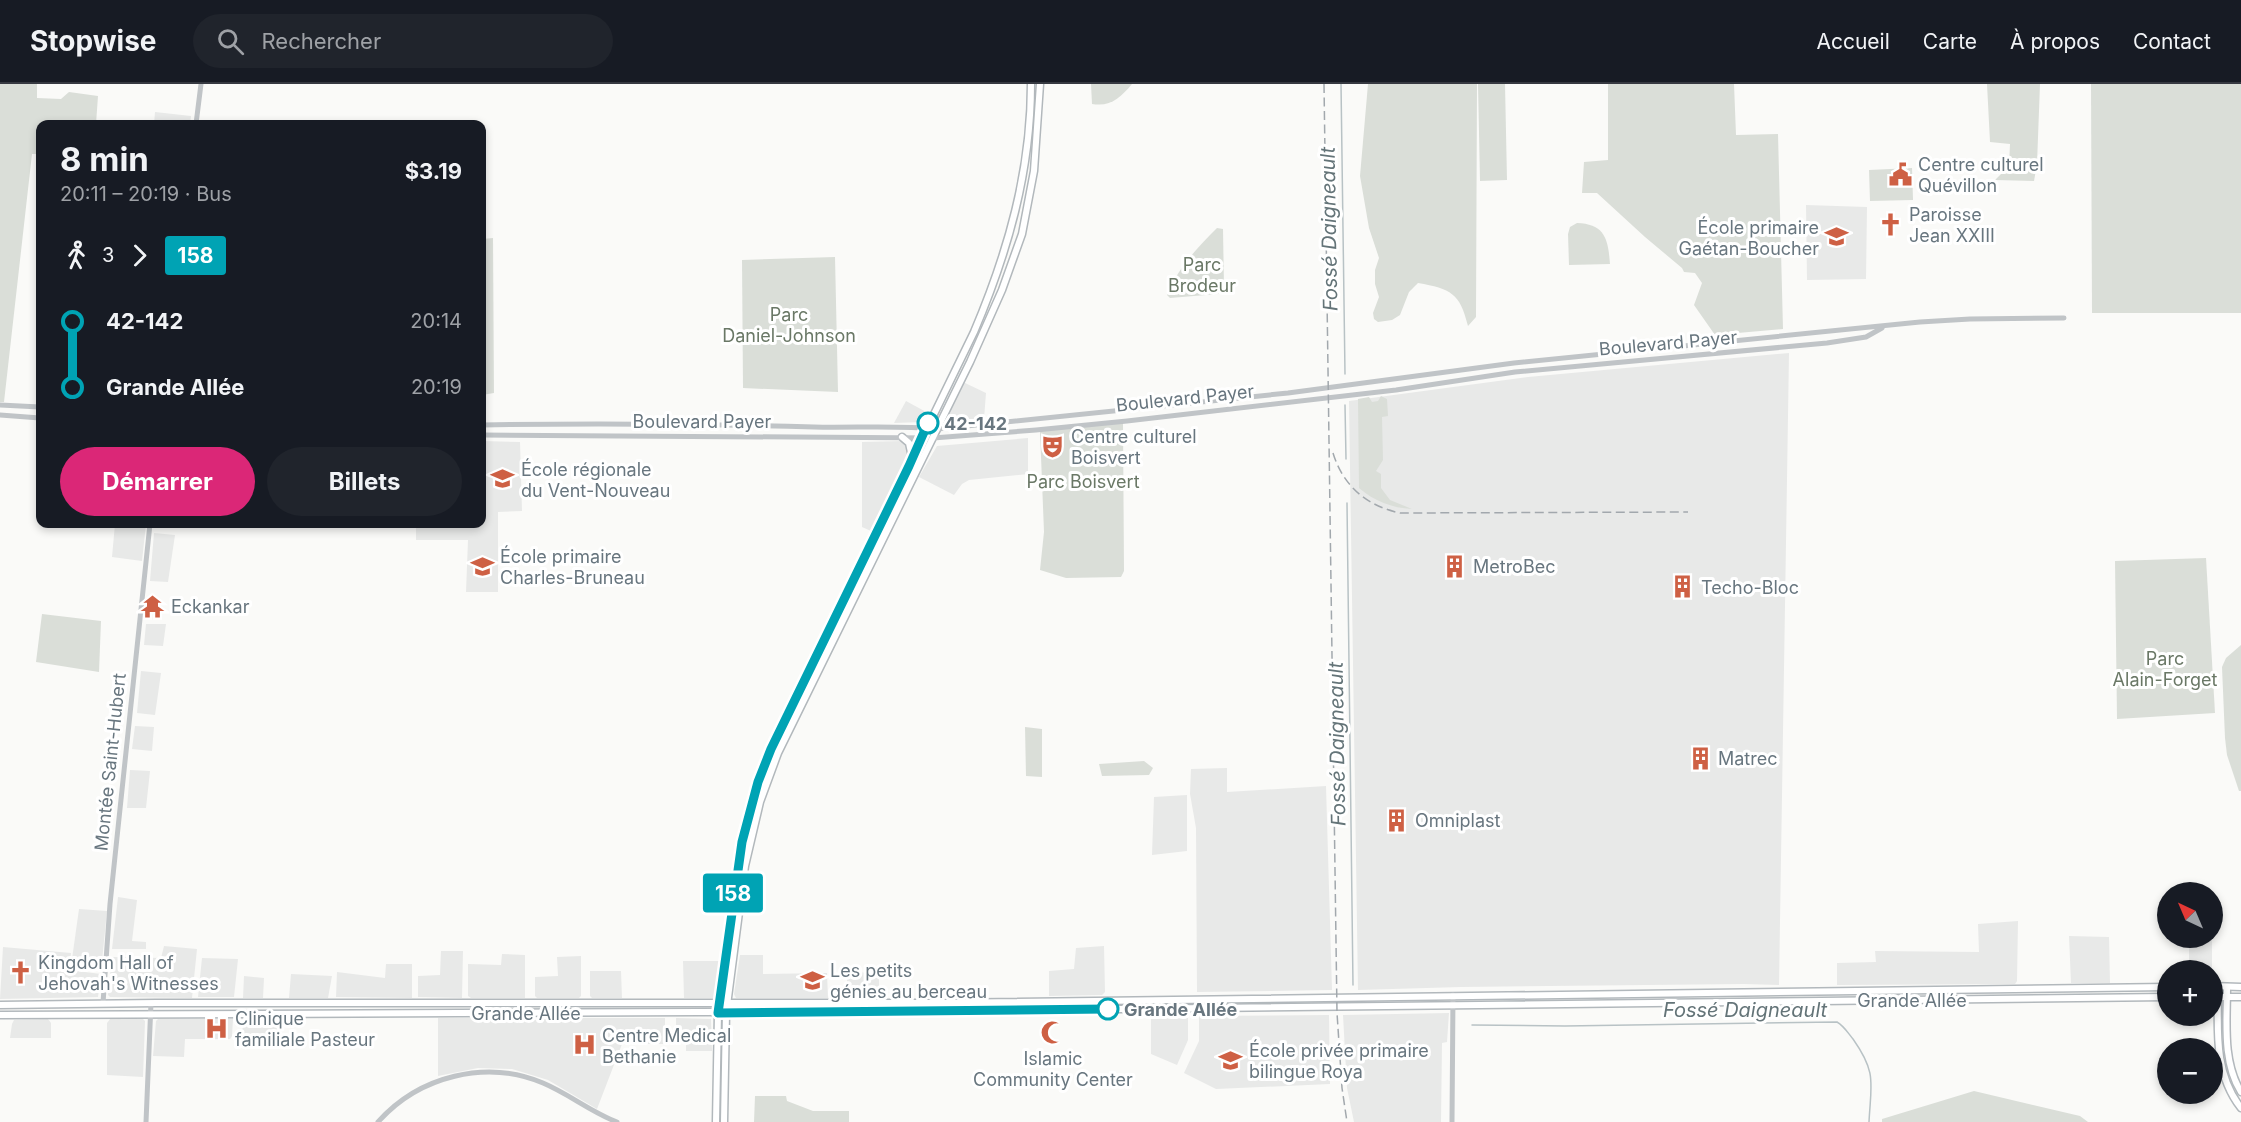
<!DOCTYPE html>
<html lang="fr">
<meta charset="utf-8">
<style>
body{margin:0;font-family:Inter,sans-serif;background:#20242c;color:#f1f3f6;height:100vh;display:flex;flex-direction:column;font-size:22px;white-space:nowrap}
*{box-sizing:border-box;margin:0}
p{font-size:20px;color:#9ea1a6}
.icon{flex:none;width:33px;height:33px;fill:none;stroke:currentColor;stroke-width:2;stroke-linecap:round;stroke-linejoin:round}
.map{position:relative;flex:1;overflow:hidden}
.side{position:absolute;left:36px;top:36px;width:450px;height:408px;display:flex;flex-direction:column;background:#171b24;border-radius:12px;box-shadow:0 3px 9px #0003}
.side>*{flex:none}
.badge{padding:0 12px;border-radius:4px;font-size:21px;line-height:39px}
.needle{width:39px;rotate:316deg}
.tools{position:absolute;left:2157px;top:798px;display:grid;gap:12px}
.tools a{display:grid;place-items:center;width:66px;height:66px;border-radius:50%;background:#171b24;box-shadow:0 3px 9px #0003;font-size:30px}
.map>.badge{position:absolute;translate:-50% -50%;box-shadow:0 0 0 3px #fff}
.legs{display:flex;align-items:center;gap:9px;height:66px;padding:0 24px;font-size:20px}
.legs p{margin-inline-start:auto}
.summary{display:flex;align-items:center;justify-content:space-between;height:102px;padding:0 24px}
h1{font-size:33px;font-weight:700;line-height:45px}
.cta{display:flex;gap:12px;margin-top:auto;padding:12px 24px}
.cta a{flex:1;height:69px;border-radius:36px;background:#db2777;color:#fff;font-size:24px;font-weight:700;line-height:69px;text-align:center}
.cta a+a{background:#20242c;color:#f1f3f6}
ul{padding:0 24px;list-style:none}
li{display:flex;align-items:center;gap:21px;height:66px;font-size:22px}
li i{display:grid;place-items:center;width:9px;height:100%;margin:0 8px;background:currentColor}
li i::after{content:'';width:15px;height:15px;margin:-8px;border:4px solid;border-radius:50%;background:#171b24}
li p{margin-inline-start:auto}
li:first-child i{background:linear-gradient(#0000 50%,currentColor 0)}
li:last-child i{background:linear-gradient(currentColor 50%,#0000 0)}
header{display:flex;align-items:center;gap:36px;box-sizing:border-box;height:84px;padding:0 30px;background:#171b24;border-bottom:2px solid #363941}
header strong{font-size:28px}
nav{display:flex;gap:33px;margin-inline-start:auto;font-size:21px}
.search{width:420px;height:54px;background:#20242c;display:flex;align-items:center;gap:15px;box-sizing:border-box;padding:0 21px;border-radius:33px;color:#9ea1a6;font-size:22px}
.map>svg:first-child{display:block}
</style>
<header>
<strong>Stopwise</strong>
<div class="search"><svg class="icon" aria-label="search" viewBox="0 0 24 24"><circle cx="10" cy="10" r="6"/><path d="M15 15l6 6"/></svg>Rechercher</div>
<nav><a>Accueil</a><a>Carte</a><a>À propos</a><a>Contact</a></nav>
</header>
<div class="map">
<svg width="2241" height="1038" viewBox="0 0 2241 1038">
<rect width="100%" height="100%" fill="#fafaf8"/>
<g fill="#e8e9e8">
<path d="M155,28L191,32L190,40H154Z"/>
<path d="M1806,121L1867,123L1866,195L1807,196Z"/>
<path d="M1789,269L1779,901L1744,900L1461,903L1358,906L1349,317L1528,293Z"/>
<path d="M963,298L986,309L984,335L955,337L949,333L948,329Z"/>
<path d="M906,317L928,329L923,338L894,339Z"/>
<path d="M1028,354V390L969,396L962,400L954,411L919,393L937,362Z"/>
<path d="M482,357L520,358L522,427L498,428V508H466L468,456H416V440H482Z"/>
<path d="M902,357L906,358L910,367L871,447L862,443V358Z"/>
<path d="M115,440H146L142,477L112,473Z"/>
<path d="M154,449L175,451L168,498L150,497Z"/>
<path d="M146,540H166L163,562L144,561Z"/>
<path d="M141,587L161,589L155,631L137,629Z"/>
<path d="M135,642L154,643L152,667L132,665Z"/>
<path d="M1227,684V708L1326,702L1332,906L1197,908L1196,744L1190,710L1191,685Z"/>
<path d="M130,686L150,687L146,724H127Z"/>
<path d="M1187,711V767L1152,771L1154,713Z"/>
<path d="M118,813L137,816L132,857L146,858V865H112Z"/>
<path d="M79,825L107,827L102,877L72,875Z"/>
<path d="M2018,837L2017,897L2015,900L1837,901V879L1876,878L1875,867L1979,868L1978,840Z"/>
<path d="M2069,852L2109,853L2110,899H2071Z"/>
<path d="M2183,854H2212V886H2189V857H2183Z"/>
<path d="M164,862L197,865L192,914L110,913L108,911L112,873L161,874Z"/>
<path d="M1104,862L1105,908L1102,911L1049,912V887L1074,885L1076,864Z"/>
<path d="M3,863L71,869L69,886L101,890L98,913L0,915Z"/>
<path d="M441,867H463L462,914L418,913V892L440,891Z"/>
<path d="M502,870L525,871V914H471L468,912V880L501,881Z"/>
<path d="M740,871H763V890L827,889L828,914H736L734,910Z"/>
<path d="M581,872V912L579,914H537L535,912V893L558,892L557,873Z"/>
<path d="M202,874L238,875L234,913H198Z"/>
<path d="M683,877H719L715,914H684Z"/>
<path d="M386,880H412V914L336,913L337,888L385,894Z"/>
<path d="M590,887H621L622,914H592L590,912Z"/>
<path d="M879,888V914L847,915V889Z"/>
<path d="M291,890L332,892L328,914H289Z"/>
<path d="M244,892L264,894L263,914H243Z"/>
<path d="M1184,929L1188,934V956L1177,981L1151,970V930Z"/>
<path d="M1449,929L1447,958L1442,959L1441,1038H1354L1347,1004L1343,931Z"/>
<path d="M1329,931L1330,1000L1216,1005L1184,989L1199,957V932Z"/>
<path d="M111,934H142L145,937L143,993L107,991V939Z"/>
<path d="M438,934H523L526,936H536L539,934H665V960H622L597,1025L548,996L512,985L478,984L438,992Z"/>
<path d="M676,934L711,935L712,967H686V960L676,959Z"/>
<path d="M48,935L51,939V954H10L12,940L14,936Z"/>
<path d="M158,935H233L232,952L230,955H185L184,973L153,972L156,937Z"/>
<path d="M244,935H282V955H241Z"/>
</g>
<g fill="#daded8">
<path d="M0,0H37V14L61,15L69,8L98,12L96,40H40V70H32L4,318H0Z"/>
<path d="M1091,0H1132C1120,14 1111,23 1092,20Z"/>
<path d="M1368,0H1477L1476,233L1468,242C1460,209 1451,205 1418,199L1409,208L1400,231L1392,236L1378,238L1374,235L1373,229L1379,213L1375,200V186L1379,174L1369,144L1360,92Z"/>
<path d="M1478,0H1505L1507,96L1480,97Z"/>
<path d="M1608,0H1734L1736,51L1778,50L1783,245L1715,251L1694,221L1702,199L1695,189L1684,188L1682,184L1645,153L1597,109H1582L1584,78L1608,76Z"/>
<path d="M1987,0H2040L2037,80L2034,97L1995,96L2009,82L2010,60L1990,58Z"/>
<path d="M2091,0H2241V229H2092Z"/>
<path d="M1912,84L1913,116L1870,117L1869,86Z"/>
<path d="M1577,139C1605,140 1608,155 1610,180L1569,181L1568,150L1570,143Z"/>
<path d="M1217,144L1223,145L1224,203L1218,210L1170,214L1167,211C1178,184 1196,165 1217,144Z"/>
<path d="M493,154L494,309L482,311V155Z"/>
<path d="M835,173L838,308L743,304L742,176Z"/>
<path d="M1381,312L1387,315L1388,332L1382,333L1383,376L1376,387L1381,390V404L1390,416L1412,425C1392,424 1374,417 1359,404L1358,315L1369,313L1372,318L1378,317Z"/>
<path d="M1123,339L1124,487L1121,493L1066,494L1040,486L1044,448L1040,347Z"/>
<path d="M2206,474L2215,629L2117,635L2115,477Z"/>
<path d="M42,530L101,537L99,588L36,578Z"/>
<path d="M2241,561V707H2239L2227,671L2225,654L2222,583L2226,574Z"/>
<path d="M1025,643L1042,645V693L1026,692Z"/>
<path d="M1144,677L1153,684L1149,691L1102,692L1099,680Z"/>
<path d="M1974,1007L2080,1032L2088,1038H1882V1035Z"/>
<path d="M755,1012H786L787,1017L813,1027H849V1038H754Z"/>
</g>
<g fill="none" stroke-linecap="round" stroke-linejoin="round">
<g stroke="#b8c2c5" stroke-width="1.5">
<path d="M1341,0L1345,290"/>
<path d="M1345,321L1346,375"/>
<path d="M1347,419L1353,901"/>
<path d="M1472,941L1565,942L1837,938C1844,942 1848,949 1853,955C1877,989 1871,999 1869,1038"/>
</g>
<defs>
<g id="secondary">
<path d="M902,353L909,359L912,373"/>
<path d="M2212,902L2241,903"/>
<path d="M2218,902C2218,945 2213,988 2241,1024"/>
<path d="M2227,903C2227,937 2222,977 2241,1008"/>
<path d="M2212,913H2241"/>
<path d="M0,921L156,919H940L2168,903"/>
<path d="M0,931L953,927L2168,913"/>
<path d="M716,1038L718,929L734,803L749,730L758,698L771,665L974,248C1008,168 1031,87 1031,0"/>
<path d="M724,1038L726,929L745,782L760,718L778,669L970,278L1002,206L1022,150L1034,87L1040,0"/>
</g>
</defs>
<use href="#secondary" stroke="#b2b8bc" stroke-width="9"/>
<g stroke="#c0c4c7" stroke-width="5">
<path d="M196,40L201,0"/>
<path d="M0,321L40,323"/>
<path d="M0,331L40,334"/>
<path d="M482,341C592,339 703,340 814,343C855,344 896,341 937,345L1288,309L1514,279L1920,238L1970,235L2064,234"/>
<path d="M482,351L933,354L1036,346L1127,337L1396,306L1515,288L1827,259L1866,253L1882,244"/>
<path d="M103,919L110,820L150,440"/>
<path d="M146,1038L151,919"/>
<path d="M378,1038C419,992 486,975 543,999C569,1010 591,1028 617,1038"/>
<path d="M1452,1038L1453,911"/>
</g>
<use href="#secondary" stroke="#fff" stroke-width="6"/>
<g stroke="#a2a8ad" stroke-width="1.5" stroke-dasharray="9 4.5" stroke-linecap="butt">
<path d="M1324,0L1337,929L1342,1004L1347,1038"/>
<path d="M1333,369C1343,402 1367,422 1400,429L1688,428"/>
</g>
</g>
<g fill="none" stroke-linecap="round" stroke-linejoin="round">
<defs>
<path id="line-1" d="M928,339L909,382L771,665L758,698L742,758L718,929L1108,925"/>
</defs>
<use href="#line-1" stroke="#fff" stroke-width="14"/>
<use href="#line-1" stroke="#00a3b4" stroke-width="9"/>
</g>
<defs>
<symbol id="civic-bare" viewBox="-9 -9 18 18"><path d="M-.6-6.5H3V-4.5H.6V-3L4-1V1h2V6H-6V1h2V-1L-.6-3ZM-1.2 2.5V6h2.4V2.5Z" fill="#ce6044" stroke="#fff" stroke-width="2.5" paint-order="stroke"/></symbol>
<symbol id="church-bare" viewBox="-9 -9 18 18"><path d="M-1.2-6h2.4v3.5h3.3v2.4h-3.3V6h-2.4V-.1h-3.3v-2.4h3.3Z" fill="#ce6044" stroke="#fff" stroke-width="2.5" paint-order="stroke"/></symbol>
<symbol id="school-bare" viewBox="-9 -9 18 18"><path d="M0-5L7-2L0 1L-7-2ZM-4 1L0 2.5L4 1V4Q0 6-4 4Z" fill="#ce6044" stroke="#fff" stroke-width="2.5" paint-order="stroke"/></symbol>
<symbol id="theatre-bare" viewBox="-9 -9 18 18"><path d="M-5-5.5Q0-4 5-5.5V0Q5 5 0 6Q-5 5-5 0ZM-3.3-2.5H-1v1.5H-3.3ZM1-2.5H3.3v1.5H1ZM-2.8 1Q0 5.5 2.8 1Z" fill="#ce6044" stroke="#fff" stroke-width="2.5" paint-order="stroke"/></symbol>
<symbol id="building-bare" viewBox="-9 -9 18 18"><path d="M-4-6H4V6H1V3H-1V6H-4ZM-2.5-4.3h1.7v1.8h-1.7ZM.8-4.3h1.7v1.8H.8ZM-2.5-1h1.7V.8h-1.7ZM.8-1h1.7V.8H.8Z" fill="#ce6044" stroke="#fff" stroke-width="2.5" paint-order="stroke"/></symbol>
<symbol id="temple-bare" viewBox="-9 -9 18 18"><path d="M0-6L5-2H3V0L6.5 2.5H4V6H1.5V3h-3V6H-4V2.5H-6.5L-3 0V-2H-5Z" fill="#ce6044" stroke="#fff" stroke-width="2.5" paint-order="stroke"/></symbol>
<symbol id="hospital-bare" viewBox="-9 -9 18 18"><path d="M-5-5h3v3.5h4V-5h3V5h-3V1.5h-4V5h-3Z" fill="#ce6044" stroke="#fff" stroke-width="2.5" paint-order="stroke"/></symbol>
<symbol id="mosque-bare" viewBox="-9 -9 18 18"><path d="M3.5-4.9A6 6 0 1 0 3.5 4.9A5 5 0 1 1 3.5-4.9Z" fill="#ce6044" stroke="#fff" stroke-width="2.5" paint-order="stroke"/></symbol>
</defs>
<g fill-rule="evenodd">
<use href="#civic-bare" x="1884" y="74" width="33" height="33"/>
<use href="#church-bare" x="1874" y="124" width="33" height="33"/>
<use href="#school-bare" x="1820" y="136" width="33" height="33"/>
<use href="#theatre-bare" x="1036" y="346" width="33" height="33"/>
<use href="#school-bare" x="486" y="378" width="33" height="33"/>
<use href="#school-bare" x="466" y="466" width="33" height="33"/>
<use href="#building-bare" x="1438" y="466" width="33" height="33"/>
<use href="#building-bare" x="1666" y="486" width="33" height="33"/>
<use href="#temple-bare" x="136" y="506" width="33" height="33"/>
<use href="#building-bare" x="1684" y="658" width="33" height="33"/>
<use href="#building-bare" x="1380" y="720" width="33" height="33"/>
<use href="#church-bare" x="4" y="872" width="33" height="33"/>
<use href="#school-bare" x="796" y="880" width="33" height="33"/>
<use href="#hospital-bare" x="200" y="928" width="33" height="33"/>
<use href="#mosque-bare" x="1036" y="932" width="33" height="33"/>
<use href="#hospital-bare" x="568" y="944" width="33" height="33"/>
<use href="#school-bare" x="1214" y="960" width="33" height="33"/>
</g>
<g fill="#fff" stroke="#00a3b4" stroke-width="3">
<circle cx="928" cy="339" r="10"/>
<circle cx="1108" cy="925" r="10"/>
</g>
<g text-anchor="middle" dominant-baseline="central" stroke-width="6" stroke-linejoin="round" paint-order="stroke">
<g font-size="18" fill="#68767f" stroke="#fff" text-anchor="start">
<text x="1918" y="80">Centre culturel<tspan x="1918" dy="21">Quévillon</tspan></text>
<text x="1909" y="130">Paroisse<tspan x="1909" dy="21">Jean XXIII</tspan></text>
<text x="1819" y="143" text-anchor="end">École primaire<tspan x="1819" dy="21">Gaétan-Boucher</tspan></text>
<text x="1071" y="352">Centre culturel<tspan x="1071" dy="21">Boisvert</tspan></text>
<text x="521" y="385">École régionale<tspan x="521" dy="21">du Vent-Nouveau</tspan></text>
<text x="500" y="472">École primaire<tspan x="500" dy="21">Charles-Bruneau</tspan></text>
<text x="1473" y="482">MetroBec</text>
<text x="1701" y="503">Techo-Bloc</text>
<text x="171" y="522">Eckankar</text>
<text x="1718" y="674">Matrec</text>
<text x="1415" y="736">Omniplast</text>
<text x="38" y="878">Kingdom Hall of<tspan x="38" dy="21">Jehovah's Witnesses</tspan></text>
<text x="830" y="886">Les petits<tspan x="830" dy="21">génies au berceau</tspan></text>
<text x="235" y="934">Clinique<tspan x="235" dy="21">familiale Pasteur</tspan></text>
<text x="602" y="951">Centre Medical<tspan x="602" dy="21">Bethanie</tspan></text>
<text x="1249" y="966">École privée primaire<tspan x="1249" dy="21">bilingue Roya</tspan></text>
<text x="1053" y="974" text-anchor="middle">Islamic<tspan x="1053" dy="21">Community Center</tspan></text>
</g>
<g font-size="18" fill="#6a7866" stroke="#fff">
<text x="1202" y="180">Parc<tspan x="1202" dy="21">Brodeur</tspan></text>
<text x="789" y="230">Parc<tspan x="789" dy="21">Daniel-Johnson</tspan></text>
<text x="1083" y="397">Parc Boisvert</text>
<text x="2165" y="574">Parc<tspan x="2165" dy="21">Alain-Forget</tspan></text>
</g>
<g font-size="18" fill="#68767f" stroke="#fff">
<text transform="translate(1668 259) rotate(-5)">Boulevard Payer</text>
<text transform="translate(1185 314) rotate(-6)">Boulevard Payer</text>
<text x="702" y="337">Boulevard Payer</text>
<text transform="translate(110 678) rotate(-84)">Montée Saint-Hubert</text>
<text x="1912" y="916">Grande Allée</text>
<text x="526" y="929">Grande Allée</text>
</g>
<g font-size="18" font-weight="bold" fill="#68767f" stroke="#fff" text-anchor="start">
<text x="944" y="339">42-142</text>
<text x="1124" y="925">Grande Allée</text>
</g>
<g font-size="20" font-style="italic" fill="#647478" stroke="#fff">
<text transform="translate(1329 145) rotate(-91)">Fossé Daigneault</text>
<text transform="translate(1337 660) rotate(-91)">Fossé Daigneault</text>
<text x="1745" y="926">Fossé Daigneault</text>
</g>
</g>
</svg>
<div class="tools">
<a><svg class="needle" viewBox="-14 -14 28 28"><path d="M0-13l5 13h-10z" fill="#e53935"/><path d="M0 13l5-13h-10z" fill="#9ea1a6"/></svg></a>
<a>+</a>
<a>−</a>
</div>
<b class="badge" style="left:733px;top:809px;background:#00a3b4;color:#fff">158</b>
<section class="side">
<div class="summary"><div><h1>8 min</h1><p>20:11 – 20:19 · Bus</p></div><b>$3.19</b></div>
<div class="legs"><svg class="icon" aria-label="walk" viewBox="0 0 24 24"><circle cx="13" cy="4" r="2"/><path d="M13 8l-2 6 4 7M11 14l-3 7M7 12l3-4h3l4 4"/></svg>3<svg class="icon" aria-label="forward" viewBox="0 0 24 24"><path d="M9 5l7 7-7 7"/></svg><b class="badge" style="background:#00a3b4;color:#fff">158</b></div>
<ul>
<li><i style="color:#00a3b4"></i><b>42-142</b><p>20:14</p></li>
<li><i style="color:#00a3b4"></i><b>Grande Allée</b><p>20:19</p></li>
</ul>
<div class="cta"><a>Démarrer</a><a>Billets</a></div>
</section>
</div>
